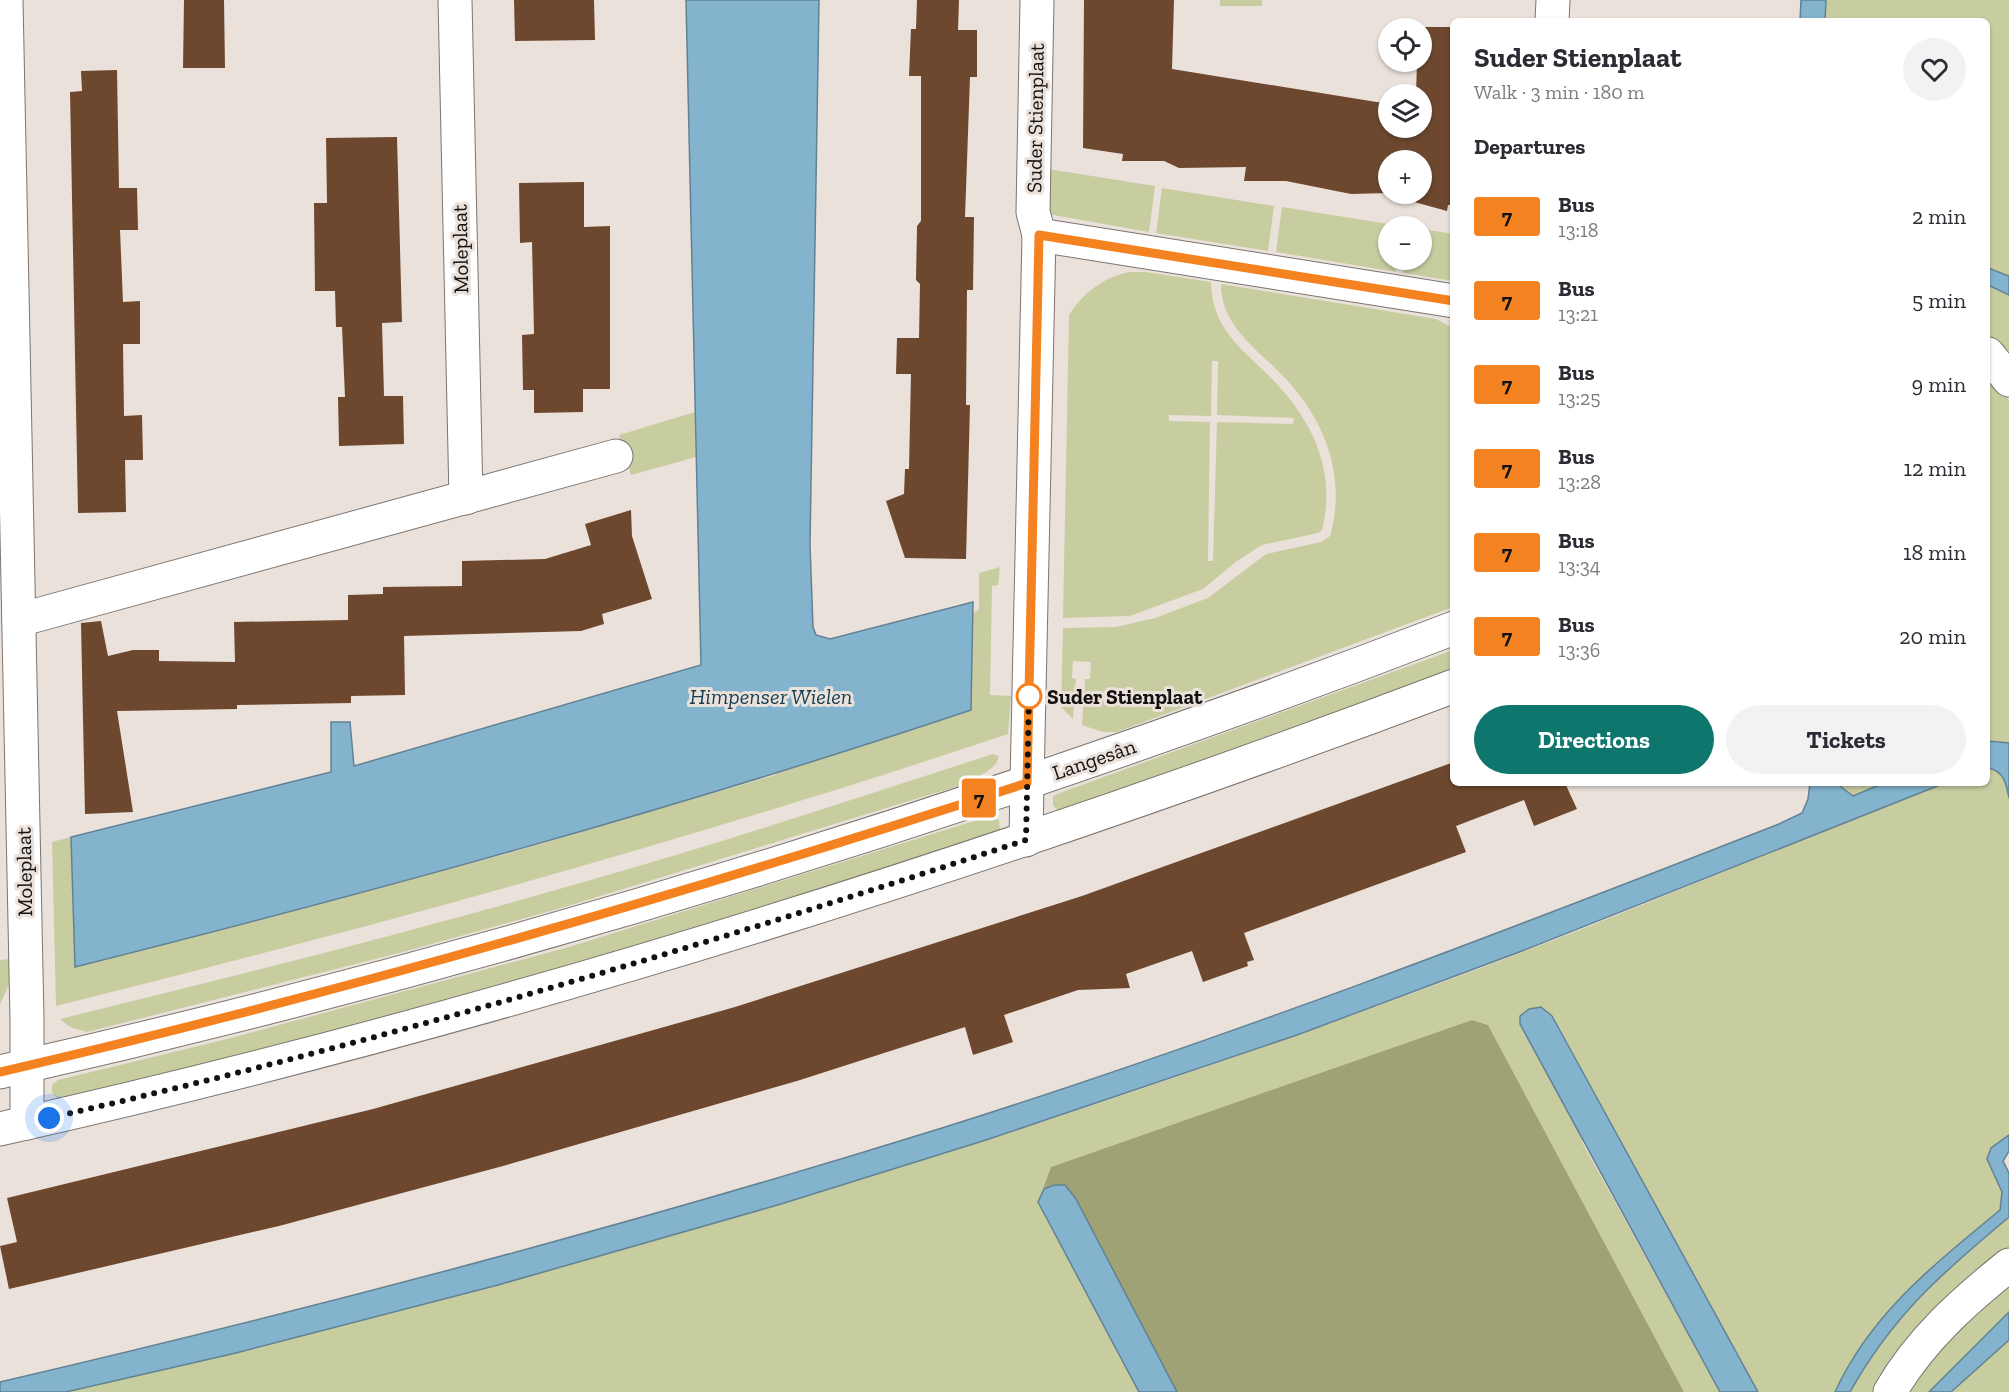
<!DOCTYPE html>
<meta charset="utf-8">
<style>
body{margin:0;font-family:"Zilla Slab",serif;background:#f2f2f3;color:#2b2b33;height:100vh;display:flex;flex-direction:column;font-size:22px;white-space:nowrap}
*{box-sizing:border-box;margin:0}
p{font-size:20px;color:#7c7c81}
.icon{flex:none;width:33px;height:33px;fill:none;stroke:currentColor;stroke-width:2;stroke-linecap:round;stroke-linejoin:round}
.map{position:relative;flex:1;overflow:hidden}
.side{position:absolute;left:1450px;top:18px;width:540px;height:768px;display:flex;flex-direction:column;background:#fff;border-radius:9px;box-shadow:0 2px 4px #0004}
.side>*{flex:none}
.badge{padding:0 12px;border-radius:4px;font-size:21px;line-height:39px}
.controls{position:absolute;left:1378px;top:18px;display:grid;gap:12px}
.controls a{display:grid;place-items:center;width:54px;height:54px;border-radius:50%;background:#fff;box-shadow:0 2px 4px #0004;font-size:30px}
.you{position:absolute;width:30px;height:30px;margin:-15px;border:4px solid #fff;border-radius:50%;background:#1a73e8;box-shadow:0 0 0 9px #1a73e833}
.map>.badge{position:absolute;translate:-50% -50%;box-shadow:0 0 0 3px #fff}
h2{padding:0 24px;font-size:22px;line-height:54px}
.round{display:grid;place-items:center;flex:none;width:63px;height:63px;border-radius:32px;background:#f2f2f3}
.headline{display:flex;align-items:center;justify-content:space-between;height:102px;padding:0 24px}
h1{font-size:28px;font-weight:700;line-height:45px}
.action{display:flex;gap:12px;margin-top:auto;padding:12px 24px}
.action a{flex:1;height:69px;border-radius:36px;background:#0f766e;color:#fff;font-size:24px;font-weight:700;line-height:69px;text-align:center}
.action a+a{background:#f2f2f3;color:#2b2b33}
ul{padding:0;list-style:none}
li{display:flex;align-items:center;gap:18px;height:84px;padding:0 24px}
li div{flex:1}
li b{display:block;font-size:22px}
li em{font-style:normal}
li .badge{min-width:66px;font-weight:700;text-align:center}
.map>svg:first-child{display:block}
</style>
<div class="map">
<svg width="2009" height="1392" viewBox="0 0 2009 1392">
<rect width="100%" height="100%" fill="#eae1db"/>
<g fill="#c8cda0" fill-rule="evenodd">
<rect x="1220" y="0" width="42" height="6"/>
<path d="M1826,0H2009V276L1988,268V21H1825Z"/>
<path d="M1048,169L1155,186L1149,232L1048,214Z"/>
<path d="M1162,188L1274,206L1268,251L1156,233Z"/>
<path d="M1282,207L1401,226H1389V260H1397L1396,272L1276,252Z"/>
<path d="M1422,229L1453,234V281L1403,273L1405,260H1422Z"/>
<path d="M1130,272H1146L1211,282C1212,332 1245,350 1276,383C1315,425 1336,473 1322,530L1318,533L1262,545L1237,561L1203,589L1130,616L1063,618L1069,315C1084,292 1104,277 1130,272ZM1212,361H1218L1217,415L1294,418L1293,424L1217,422L1213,561H1208L1210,422L1169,421V415L1211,416Z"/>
<path d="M1221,284L1436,319L1453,328V607L1117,732H1103L1082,725L1085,679H1090L1091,662L1073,661L1072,678L1076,679L1073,719L1061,707L1063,628L1116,627L1155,618L1208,598L1266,554L1321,542L1330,536C1347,477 1325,419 1283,376C1256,348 1221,326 1221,284Z"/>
<path d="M1988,285L2009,295V362L1988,340Z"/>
<path d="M1988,370L1997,379L2009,401V743L1988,741Z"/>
<path d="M695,412L696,457L631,475L619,435Z"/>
<path d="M1000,567L998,585L992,586L990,695L1011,696L1008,734C695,839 377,926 56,1006L52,842L71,837L76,967L502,855L775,775L979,609V573Z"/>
<path d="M1453,650V671L1059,812L1053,805V797L1057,794Z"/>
<path d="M993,754L999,756L996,764L989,770L968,783L558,909L403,952L87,1032L70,1027L60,1019C257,971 454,921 649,863C764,829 878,791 993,754Z"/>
<path d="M1988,768C2004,771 2006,783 2009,798V1135L1991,1148L1987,1159L2002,1192L2000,1210C1935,1264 1871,1313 1835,1392H1758L1553,1016L1541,1007L1583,1144L1720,1392H1684L1488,1025L1472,1020L1051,1167L1038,1202L1139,1392H66C483,1297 894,1178 1297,1035C1406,996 1515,956 1622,913C1730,870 1836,824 1945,783H1988Z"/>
<path d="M1836,783H1884L1853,796Z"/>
<path d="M990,816L999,820L1000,831C909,861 819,892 728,920C507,987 283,1046 58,1099L52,1093V1085L58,1080L223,1040L569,947Z"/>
<path d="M12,959L13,976L0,1004V960Z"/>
<path d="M2009,1217V1251L1878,1392H1850C1892,1316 1944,1271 2009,1217Z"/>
<path d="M2009,1278V1312L1929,1392H1901L1921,1363Z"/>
<path d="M2009,1340V1392H1951Z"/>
</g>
<path fill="#9ea274" d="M1472,1020L1488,1025L1684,1392H1177L1076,1199L1065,1185L1044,1189L1038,1202L1051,1167Z"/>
<g fill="#83b3cd" stroke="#628294" stroke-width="1.5">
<path d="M686,0H819L810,545L813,627L816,635L830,639L973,602L971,710C676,809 377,891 75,967L71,837L331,772V722H350L354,766L701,665Z"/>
<path d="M1801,0H1826L1825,21H1800Z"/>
<path d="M1988,268L2009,276V295L1988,285Z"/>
<path d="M1988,741L2009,743V798C2006,783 2004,771 1988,768Z"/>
<path d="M1810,783H1836L1853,796L1884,783H1945L1522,951L1297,1035L986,1140L781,1204L498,1285L236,1353L66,1392H0V1382C317,1308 631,1225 942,1128C1225,1039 1503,932 1779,824L1802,813L1808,799Z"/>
<path d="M1541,1007L1552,1016L1758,1392H1720L1520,1024V1016L1529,1009Z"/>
<path d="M2009,1135V1151L2003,1161L2009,1173V1217C1943,1272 1893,1315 1850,1392H1835C1871,1313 1935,1264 2000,1210L2002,1192L1987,1159L1991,1148Z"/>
<path d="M1054,1185H1065L1076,1199L1177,1392H1139L1038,1202L1044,1189Z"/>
<path d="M2009,1312V1340L1951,1392H1929Z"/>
</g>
<g fill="#6d482f">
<path d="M184,0H224L225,68H183Z"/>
<path d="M514,0H594L595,40L515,41Z"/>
<path d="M917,0H959L958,30H977V77H970L965,217H974L973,290H967L966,405H970L966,559L905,558L886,501L904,494L905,469H909L911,374H896L897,338H919L920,284L916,280L917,226L921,221V76H909L911,29H916Z"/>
<path d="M1084,0H1174L1172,69L1389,104V128H1422V94H1416L1417,62H1422V28L1417,27H1454V205H1448L1447,211L1407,200L1408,194H1422V160H1389V193L1351,194L1286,181H1244L1246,167L1179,168L1164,161H1122L1123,154L1083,148Z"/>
<path d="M117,70L119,188H137L138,230H120L123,302L140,301V344H123L124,416L142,415L143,460H125L126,512L78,513L70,92L82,91L81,71Z"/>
<path d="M397,137L402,322L382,323L384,396H403L404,444L339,446L338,397H345L342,327H336L335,291H315L314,203H327L326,138Z"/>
<path d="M584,182V227L610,226V389H583V412L534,413V390H523L522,335L534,334L532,242L520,243L519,183Z"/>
<path d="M631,510L632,536L652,599L602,614L604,624L581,631L404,636L405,695L351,696V703L237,705V709L117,711L133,812L85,814L81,623L101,621L108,656L133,650H159V661L235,662L234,622L348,620V595L383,594V587L462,586V561L545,559L591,545L585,524Z"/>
<path d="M1454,762V783H1565L1577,809L1534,826L1524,800L1456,826L1466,852L1244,933L1254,960L1247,962L1248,966L1203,982L1192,951L1126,974L1130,988L1078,990L1004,1015L1013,1042L973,1055L965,1027L797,1081L503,1166L279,1226L9,1289L0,1246L17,1242L7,1198L373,1109L735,1007L1082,896Z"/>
</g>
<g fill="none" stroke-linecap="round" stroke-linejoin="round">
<defs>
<g id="minor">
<path d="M6,0L27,1020V1123"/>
<path d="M455,0L466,498"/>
<path d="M1037,0L1033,212L1039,235"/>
<path d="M1552,21L1553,0"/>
<path d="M1988,354L2009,380"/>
<path d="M19,620L616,456"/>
<path d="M1026,840L1027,783"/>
<path d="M0,1129C495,1018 979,865 1454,686"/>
<path d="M1890,1392C1920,1340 1963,1302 2009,1265"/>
</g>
<g id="tertiary">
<path d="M1027,783L1039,235L1454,301"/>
<path d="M0,1072C494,960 981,810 1454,628"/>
</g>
</defs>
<use href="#minor" stroke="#7c746f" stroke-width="35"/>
<use href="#tertiary" stroke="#7c746f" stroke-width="35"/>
<use href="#minor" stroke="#fff" stroke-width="33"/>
<use href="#tertiary" stroke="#fff" stroke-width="33"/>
</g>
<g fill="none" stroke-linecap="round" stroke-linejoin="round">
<defs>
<path id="line" d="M0,1072C347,992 688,893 1027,783L1039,235L1454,301"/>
</defs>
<use href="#line" stroke="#fff" stroke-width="14"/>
<use href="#line" stroke="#f58220" stroke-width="9"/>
<path stroke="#14110f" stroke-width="6" stroke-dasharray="0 10.8" d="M49,1118C379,1043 705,946 1026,840L1029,696"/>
</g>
<circle fill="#fff" stroke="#f58220" stroke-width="3" cx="1029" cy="696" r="12"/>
<g text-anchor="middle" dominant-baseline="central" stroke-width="6" stroke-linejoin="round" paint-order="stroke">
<g font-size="21" fill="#14110f" stroke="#eae1db">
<text transform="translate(1035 118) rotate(-89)">Suder Stienplaat</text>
<text transform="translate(460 249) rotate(-91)">Moleplaat</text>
<text transform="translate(1094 759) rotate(-19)">Langesân</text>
<text transform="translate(24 872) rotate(-91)">Moleplaat</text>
</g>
<g font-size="21" font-weight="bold" fill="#14110f" stroke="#eae1db" text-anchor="start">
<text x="1047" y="696">Suder Stienplaat</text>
</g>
<g font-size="22" font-style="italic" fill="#163e51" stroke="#eae1db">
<text x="771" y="696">Himpenser Wielen</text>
</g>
</g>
</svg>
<div class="controls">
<a><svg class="icon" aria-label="locate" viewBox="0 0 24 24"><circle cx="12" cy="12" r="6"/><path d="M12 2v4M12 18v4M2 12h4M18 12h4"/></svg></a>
<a><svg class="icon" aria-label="layers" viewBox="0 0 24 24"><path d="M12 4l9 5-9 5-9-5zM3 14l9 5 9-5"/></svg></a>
<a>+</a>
<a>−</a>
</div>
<div class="you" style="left:49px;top:1118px"></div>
<b class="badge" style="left:979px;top:798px;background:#f58220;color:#111">7</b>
<section class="side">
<div class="headline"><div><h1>Suder Stienplaat</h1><p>Walk · 3 min · 180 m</p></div><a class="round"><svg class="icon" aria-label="heart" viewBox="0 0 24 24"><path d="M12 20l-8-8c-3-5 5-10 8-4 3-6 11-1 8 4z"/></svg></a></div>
<h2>Departures</h2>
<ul>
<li><span class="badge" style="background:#f58220;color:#111">7</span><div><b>Bus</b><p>13:18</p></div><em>2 min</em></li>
<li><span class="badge" style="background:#f58220;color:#111">7</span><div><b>Bus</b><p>13:21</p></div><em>5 min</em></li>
<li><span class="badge" style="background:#f58220;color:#111">7</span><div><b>Bus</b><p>13:25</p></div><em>9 min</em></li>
<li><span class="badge" style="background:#f58220;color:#111">7</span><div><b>Bus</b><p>13:28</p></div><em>12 min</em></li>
<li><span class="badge" style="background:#f58220;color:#111">7</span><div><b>Bus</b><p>13:34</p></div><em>18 min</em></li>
<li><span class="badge" style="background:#f58220;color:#111">7</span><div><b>Bus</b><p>13:36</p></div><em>20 min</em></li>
</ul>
<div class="action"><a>Directions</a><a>Tickets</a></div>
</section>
</div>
